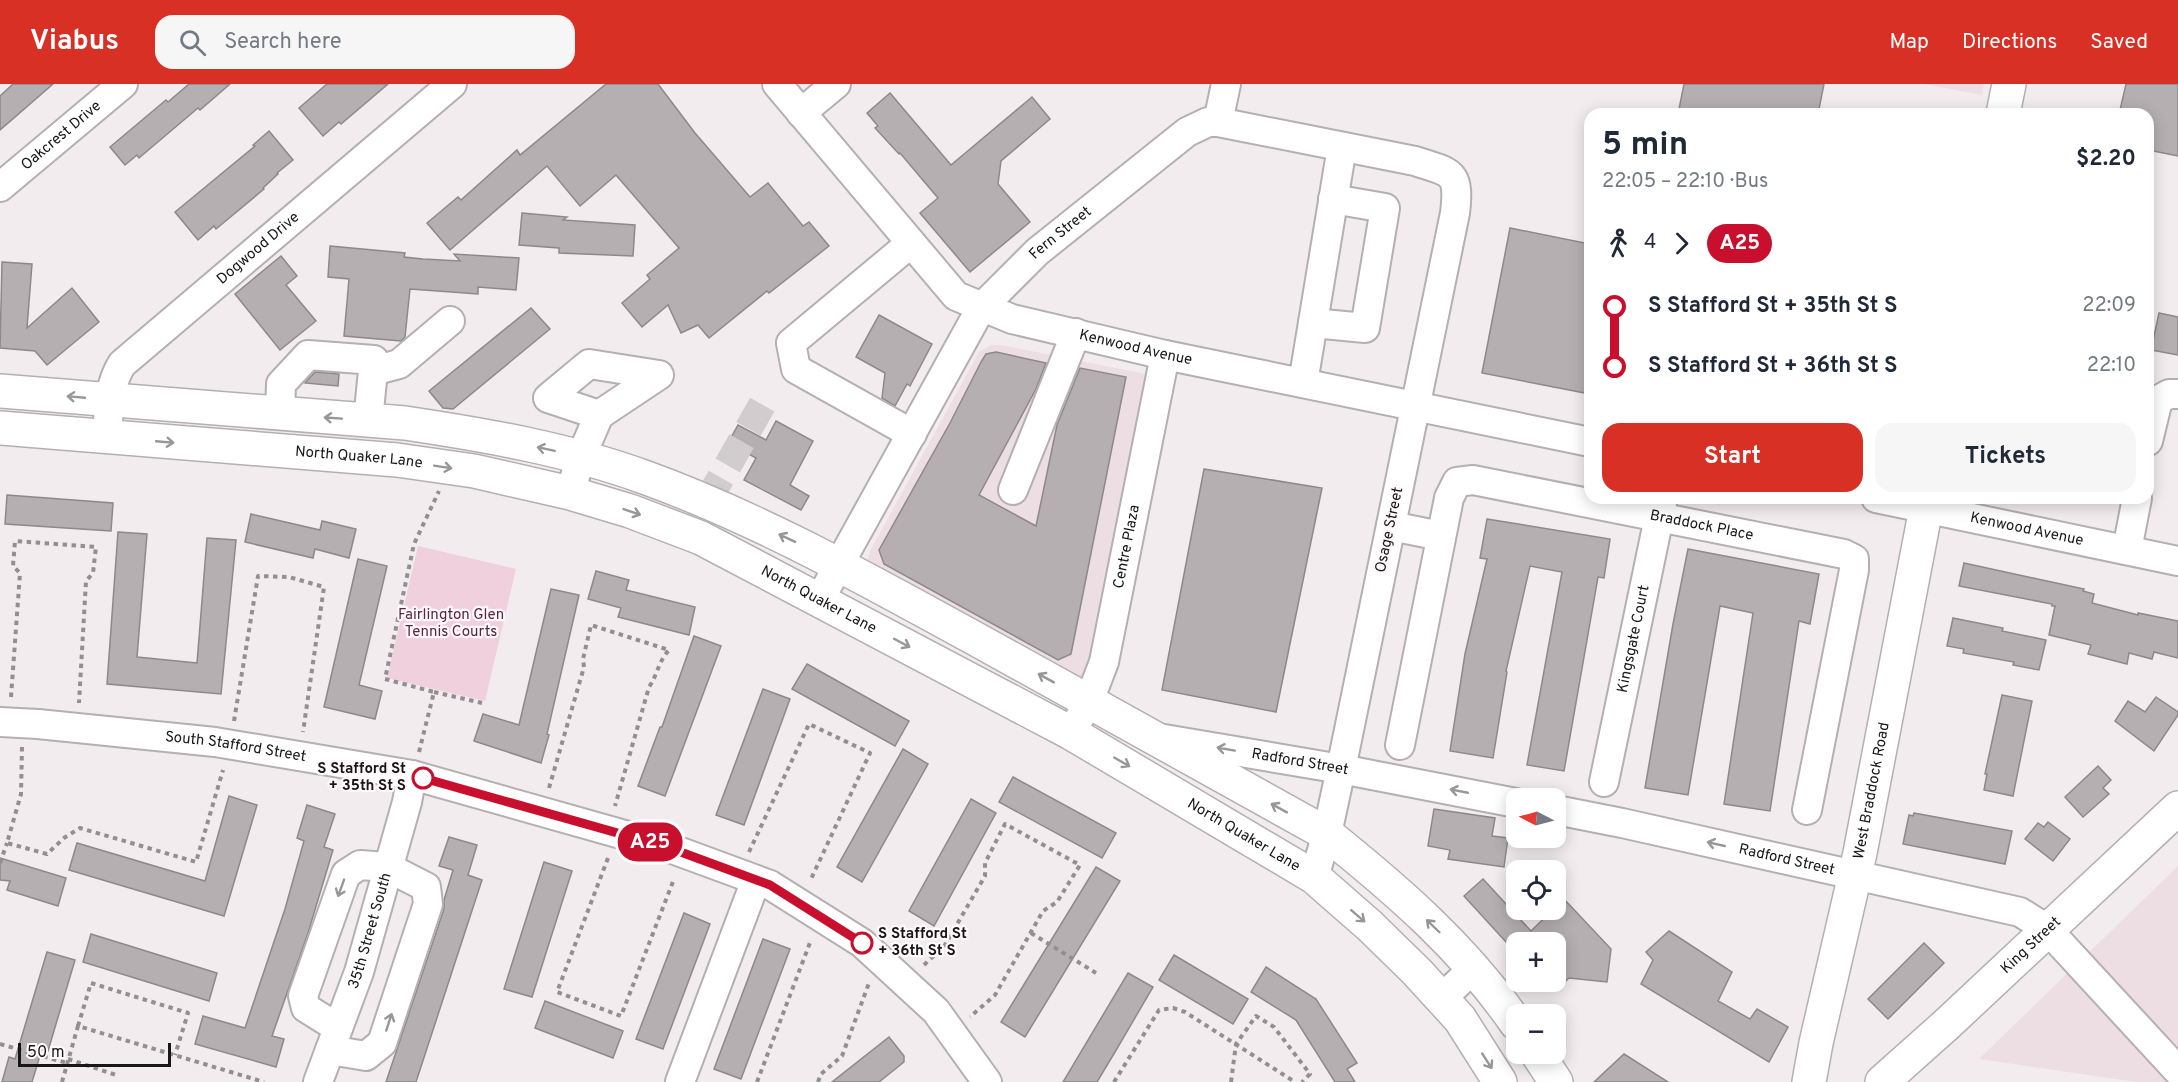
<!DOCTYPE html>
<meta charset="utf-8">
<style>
body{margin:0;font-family:Overpass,sans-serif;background:#f6f6f7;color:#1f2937;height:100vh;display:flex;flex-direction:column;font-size:22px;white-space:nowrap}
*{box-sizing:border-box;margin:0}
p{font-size:20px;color:#747a83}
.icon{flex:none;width:33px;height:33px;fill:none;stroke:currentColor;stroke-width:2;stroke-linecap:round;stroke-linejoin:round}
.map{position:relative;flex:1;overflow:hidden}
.drawer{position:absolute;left:1584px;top:24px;width:570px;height:396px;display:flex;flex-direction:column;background:#fff;border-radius:18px;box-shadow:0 3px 15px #0003}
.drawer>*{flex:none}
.badge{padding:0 12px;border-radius:20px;font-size:21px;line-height:39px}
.needle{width:39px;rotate:276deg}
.buttons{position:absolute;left:1506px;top:704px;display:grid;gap:12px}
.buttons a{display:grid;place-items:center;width:60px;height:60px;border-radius:12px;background:#fff;box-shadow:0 3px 15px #0003;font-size:30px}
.scale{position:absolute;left:18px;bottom:15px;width:153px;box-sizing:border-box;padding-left:6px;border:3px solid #181717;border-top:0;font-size:16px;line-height:21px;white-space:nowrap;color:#181717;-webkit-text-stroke:4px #fff9fb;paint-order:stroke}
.map>.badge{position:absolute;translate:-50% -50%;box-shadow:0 0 0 3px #fff}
.legs{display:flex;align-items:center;gap:9px;height:66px;padding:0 18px;font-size:20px}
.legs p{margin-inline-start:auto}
.overview{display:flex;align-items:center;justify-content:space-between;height:102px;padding:0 18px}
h1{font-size:33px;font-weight:700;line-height:45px}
.button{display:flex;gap:12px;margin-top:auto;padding:12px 18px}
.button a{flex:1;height:69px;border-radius:18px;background:#d93025;color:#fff;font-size:24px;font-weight:700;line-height:69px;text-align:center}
.button a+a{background:#f6f6f7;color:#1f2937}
ul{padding:0 18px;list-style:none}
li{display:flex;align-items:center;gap:21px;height:60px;font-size:22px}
li i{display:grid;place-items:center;width:9px;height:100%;margin:0 8px;background:currentColor}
li i::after{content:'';width:15px;height:15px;margin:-8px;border:4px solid;border-radius:50%;background:#fff}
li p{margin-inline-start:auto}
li:first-child i{background:linear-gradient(#0000 50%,currentColor 0)}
li:last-child i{background:linear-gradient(currentColor 50%,#0000 0)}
header{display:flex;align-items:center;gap:36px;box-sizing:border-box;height:84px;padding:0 30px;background:#d93025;color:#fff}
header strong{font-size:28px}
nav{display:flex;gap:33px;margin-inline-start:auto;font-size:21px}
.search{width:420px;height:54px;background:#f6f6f7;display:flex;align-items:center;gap:15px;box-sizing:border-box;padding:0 21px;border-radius:18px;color:#747a83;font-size:22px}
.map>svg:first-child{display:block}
</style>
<header>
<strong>Viabus</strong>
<div class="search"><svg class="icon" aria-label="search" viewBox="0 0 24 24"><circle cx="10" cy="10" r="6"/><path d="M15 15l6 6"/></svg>Search here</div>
<nav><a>Map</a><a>Directions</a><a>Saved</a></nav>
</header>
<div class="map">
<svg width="2178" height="998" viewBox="0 0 2178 998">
<rect width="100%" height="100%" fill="#f2ecee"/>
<g fill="#ecdee3">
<path d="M1924,0H1984L1982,11Z"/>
<path d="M991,261H1001L1155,292L1099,567L1079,600L867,478L870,467L979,268Z"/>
<path d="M2178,782V998H2136L1979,975Z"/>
</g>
<path fill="#f0d0dc" d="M418,462L516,485L485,617L387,594Z"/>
<g fill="#b5afb1" stroke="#8e888a" stroke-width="1.5">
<path d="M13,0H53L0,46V12Z"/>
<path d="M189,0H230L200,26L198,24L139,74L137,71L125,81L110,63L166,16L168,18Z"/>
<path d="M327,0H388L341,40L339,38L323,52L299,24Z"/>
<path d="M606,0H658L695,49L750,113L768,99L803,142L809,138L829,162L769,209L767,207L709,254L698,241L681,249L668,221L642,243L622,219L650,195L647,191L679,164L616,91L580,122L547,82L450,166L427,139L458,113L461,116L517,66L520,71Z"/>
<path d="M1684,0H1824L1818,30H1678Z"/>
<path d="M2126,0H2178V72L2148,66V30L2120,26Z"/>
<path d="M890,9L951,81L1032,13L1050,35L1001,77L998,100L1030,138L970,188L920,129L938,114L900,69L899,70L875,44L878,42L867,29Z"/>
<path d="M269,47L293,76L277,89L278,90L263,104L264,105L216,145L214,142L198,156L175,128L255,62L253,61Z"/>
<path d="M522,129L567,133L563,136L635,141L633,172L559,169V164L519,161Z"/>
<path d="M1510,144L1590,160V310L1482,289Z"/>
<path d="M330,162L405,169L404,173L423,175L460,177L454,170L519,174L516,206L478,203V210L410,205L405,253L401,257L344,252L349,195L328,193Z"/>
<path d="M281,172L297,192L286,201L316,237L280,266L235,210Z"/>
<path d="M2,178L32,180L27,244L72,204L99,238L47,281L35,267L0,264Z"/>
<path d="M531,224L550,245L453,325L443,324L429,307Z"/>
<path d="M2159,229L2178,233V271L2151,266Z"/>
<path d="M879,231L932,260L910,302L907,300L895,322L882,314L885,289L856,273Z"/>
<path d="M996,268L1046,279L1036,305L979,411L1036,442L1057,341L1080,284L1126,293L1071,570L1058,576L884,480L879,466L950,339L981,278L986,270Z"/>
<path d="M315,288L339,290L338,302L305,299Z"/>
<path d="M776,337L813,357L790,401L809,412L801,426L744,396L756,374L728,359L738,341L766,356Z"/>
<path d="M1204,385L1322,404L1276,628L1162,606Z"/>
<path d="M7,411L113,419L111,447L5,440Z"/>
<path d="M251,430L320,446L322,437L356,445L349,474L315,465L313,474L245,458Z"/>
<path d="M1487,435L1610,455L1604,494L1598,493L1564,687L1527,681L1562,488L1530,482L1506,587L1507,588L1493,674L1450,667L1465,570L1487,475L1480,474Z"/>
<path d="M118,448L147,450L137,573L197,579L207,454L236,456L221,610L107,600Z"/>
<path d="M1688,465L1819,490L1810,540L1799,537L1770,727L1724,720L1753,529L1720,522L1688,711L1645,704L1673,540Z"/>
<path d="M358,475L387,482L359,601L382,607L375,635L324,623Z"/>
<path d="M1964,479L2084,505L2083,507L2094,510L2092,519L2138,531V529L2178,537V574L2154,568L2152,575L2129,569L2127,580L2088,570L2091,561L2049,551L2055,522H2052V520L1959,502Z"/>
<path d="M596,487L629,496L626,506L695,523L689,551L618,533L621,524L588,515Z"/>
<path d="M551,505L579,511L547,650L549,651L541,679L474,657L483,630L519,641Z"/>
<path d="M1953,534L2003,544L2002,547L2046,556L2039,586L2013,581L2014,578L1963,569L1964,565L1947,562Z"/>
<path d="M694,552L721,562L665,712L638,702L660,643H662Z"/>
<path d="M807,580L909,637L895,662L792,605Z"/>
<path d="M763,605L790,615L744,741L716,731Z"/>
<path d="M2002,611L2032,617L2013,712L1984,706L1987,690H1985Z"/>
<path d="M2156,613L2178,628V631L2154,667L2115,637L2128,617L2145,628Z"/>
<path d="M903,665L928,680L862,798L837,783Z"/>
<path d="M2098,682L2111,696L2103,704L2109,710L2083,733L2065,713Z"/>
<path d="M1013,693L1116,749L1102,774L999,718Z"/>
<path d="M229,712L257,721L224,832L69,786L77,759L205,797Z"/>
<path d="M971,715L996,729L934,842L909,827Z"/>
<path d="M307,721L335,730L324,763L333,766L308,849L272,952L284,955L276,983L195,960L203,932L245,944L285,825L304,757L297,754Z"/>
<path d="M1434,725L1495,734L1492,752L1508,754L1504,783L1448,775L1450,766L1428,762Z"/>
<path d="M1914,729L2012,747L2005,780L1903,760L1909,731L1913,732Z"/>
<path d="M2048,738L2070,755L2053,777L2025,755L2038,739L2044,743Z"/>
<path d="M449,753L477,761L468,791L482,796L416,998H386L444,825V816L453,786L439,782Z"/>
<path d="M0,774L66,794L58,822L7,806L10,797L0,796Z"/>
<path d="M544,778L572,787L532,913L504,905Z"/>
<path d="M1096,783L1120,797L1025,953L1001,938Z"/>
<path d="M1483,795L1531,847L1564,815L1611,865L1607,898L1569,894L1556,906V858H1506L1464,812Z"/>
<path d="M684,829L710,840L663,965L636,955Z"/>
<path d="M1669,847L1732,888L1718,917L1750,935L1757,925L1788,943L1769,978L1641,900L1653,876L1646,868Z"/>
<path d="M91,850L217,889L209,917L83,878Z"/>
<path d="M763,855L790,865L741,995L714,985Z"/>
<path d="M1924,859L1944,879L1888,935L1868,915Z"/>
<path d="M47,868L75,876L48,967L42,965L32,998H2L9,973L15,975Z"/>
<path d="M1174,871L1248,915L1233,940L1159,896Z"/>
<path d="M1266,883L1316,915L1357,979L1347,985L1355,998H1335L1296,936L1251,908Z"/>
<path d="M1128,889L1153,903L1115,968L1097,998H1063Z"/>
<path d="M545,917L623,947L613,974L535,944Z"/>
<path d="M889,953L904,972V978L879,998H832Z"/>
<path d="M1624,970L1668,998H1594Z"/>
</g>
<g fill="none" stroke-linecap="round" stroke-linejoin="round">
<path stroke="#d1ccce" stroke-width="28" stroke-dasharray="28 14" stroke-linecap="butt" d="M707,418L766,314"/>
<defs>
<g id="minor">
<path id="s1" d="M777,0L956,212L1012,235L1165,271L1590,358"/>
<path d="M801,29L836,0"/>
<path d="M1218,38L1226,0"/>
<path id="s2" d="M0,103L123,0"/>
<path d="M911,159L791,259L796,285L912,350"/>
<path d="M1313,239L1365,244L1385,124L1333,115"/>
<path d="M373,287L399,280L450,237"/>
<path d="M1303,299L1342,63"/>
<path d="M280,330L281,300L308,271L374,276L368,337"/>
<path id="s3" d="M107,353C109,328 108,302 122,280L452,0"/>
<path d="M2148,357L2158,316L2169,310H2178"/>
<path d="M1013,406L1076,249"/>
<path d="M570,409L581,373L599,331L548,314L589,280L659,291L599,331"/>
<path id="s4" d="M1876,414L2178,477"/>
<path d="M1391,442L1441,452"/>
<path d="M2127,466L2137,414"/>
<path id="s5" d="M820,515L981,224L1037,168L1187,48L1208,38H1218L1415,77C1451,89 1460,86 1455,129L1341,685L1327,750L1314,793"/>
<path id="s6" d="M0,638L38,640L215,658L412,691L667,763L770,801L862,859L936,927L987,998"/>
<path id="s7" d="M1071,649L1089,617L1104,578L1165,271"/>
<path id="s8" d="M1164,655L1341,685L1516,719"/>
<path id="s9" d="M1400,661L1449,414L1457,398L1473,396L1844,470L1854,475V486L1807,726"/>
<path id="s10" d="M1604,698L1663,414"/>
<path id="s11" d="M1556,726L1622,739L2020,828L2047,845L2178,987"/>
<path d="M1441,915L1474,884"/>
<path d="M330,966L366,972L382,959L428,820L426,803L387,783L360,781L346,790L303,912L306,924L338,944"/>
<path id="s12" d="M318,998L359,888L407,718L412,691"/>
<path d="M680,998L756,796"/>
</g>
<g id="major">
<path d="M2003,30L2009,0"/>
<path d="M0,307L405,339C485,351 567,365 644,393C760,435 866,495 974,554C1092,619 1210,685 1327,750C1397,806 1465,865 1516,939"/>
<path id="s13" d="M0,344L397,376L474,387L570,409L630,427L701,454L1071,649L1314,793L1370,842L1417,888L1460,935L1500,998"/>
<path d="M1537,969L1556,998"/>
<path id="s14" d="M1809,998L1816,959L1860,769L1928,414"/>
<path id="s15" d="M1882,998L1946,941L2178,724"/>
</g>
</defs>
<use href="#minor" stroke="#b5afb1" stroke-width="32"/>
<use href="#major" stroke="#b5afb1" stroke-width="36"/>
<g stroke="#928f90" stroke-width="4" stroke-dasharray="4.5 4.5" stroke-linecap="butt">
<path d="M434,608L482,619"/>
<path d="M11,613L20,489L13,482L15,457L96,463L93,489L86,497L79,619"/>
<path d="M234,637L258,492L289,493L324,503L303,648"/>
<path d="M22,663L21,710L7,759L47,770L64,754L80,744L196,778L223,686"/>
<path d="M419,668L434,608L385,595L414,460L439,407"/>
<path d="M549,704L584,583L583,575L591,541L669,566C658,578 658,590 649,603L615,722"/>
<path d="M749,768L809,640L870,669L811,795"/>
<path d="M608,774L557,908L621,932L674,795"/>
<path d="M0,779L7,759"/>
<path d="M1031,849L1096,889"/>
<path d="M924,881L945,861L985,792V779L1005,740L1080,781L1057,818L1043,827L995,911L970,933"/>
<path d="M78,942L91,899L188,929L175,971"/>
<path d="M0,960L67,979"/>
<path d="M68,975L116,991"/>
<path d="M62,998L78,942L264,998"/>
<path d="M757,998L811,856"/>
<path d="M818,998L821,990L842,972L869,899"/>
<path d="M1114,998L1159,926L1173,924L1185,928L1295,998"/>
<path d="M1231,998L1236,960L1256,932L1274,943L1310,990L1302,998"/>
</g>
<use href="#minor" stroke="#fff" stroke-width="28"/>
<use href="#major" stroke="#fff" stroke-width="33"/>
</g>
<defs><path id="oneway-shaft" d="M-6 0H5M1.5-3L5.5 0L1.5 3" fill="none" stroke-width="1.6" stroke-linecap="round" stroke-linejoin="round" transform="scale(1.5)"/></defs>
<g stroke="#979797">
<use href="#oneway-shaft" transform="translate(76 313) rotate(-175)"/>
<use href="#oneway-shaft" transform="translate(333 334) rotate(-176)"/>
<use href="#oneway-shaft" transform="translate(165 358) rotate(5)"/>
<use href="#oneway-shaft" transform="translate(546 365) rotate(-168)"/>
<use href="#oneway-shaft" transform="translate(443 383) rotate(9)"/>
<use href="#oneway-shaft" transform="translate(632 428) rotate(19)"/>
<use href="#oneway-shaft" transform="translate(787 454) rotate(-155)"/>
<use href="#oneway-shaft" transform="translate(902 559) rotate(28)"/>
<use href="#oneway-shaft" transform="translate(1046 594) rotate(-151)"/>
<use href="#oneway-shaft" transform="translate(1226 665) rotate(-170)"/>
<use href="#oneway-shaft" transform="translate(1122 678) rotate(30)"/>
<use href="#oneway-shaft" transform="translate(1459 707) rotate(-169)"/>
<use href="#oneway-shaft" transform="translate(1279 724) rotate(-151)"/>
<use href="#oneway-shaft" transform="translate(1716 760) rotate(-167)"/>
<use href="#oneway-shaft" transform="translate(341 804) rotate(110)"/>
<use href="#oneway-shaft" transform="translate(1358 832) rotate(41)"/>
<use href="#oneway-shaft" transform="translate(1433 842) rotate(-136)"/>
<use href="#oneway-shaft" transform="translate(389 938) rotate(-72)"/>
<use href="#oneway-shaft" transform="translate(1487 977) rotate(57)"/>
</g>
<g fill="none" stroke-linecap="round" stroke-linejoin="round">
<defs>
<path id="line-1" d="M423,694L667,763L770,801L862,859"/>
</defs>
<use href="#line-1" stroke="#fff" stroke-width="14"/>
<use href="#line-1" stroke="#c8102e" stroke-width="9"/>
</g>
<g fill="#fff" stroke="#c8102e" stroke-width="3">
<circle cx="423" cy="694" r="10"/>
<circle cx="862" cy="859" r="10"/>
</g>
<g text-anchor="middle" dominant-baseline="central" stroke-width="4.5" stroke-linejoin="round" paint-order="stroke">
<g font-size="15" fill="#181717" stroke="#fff9fb">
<text stroke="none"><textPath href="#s2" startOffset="80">Oakcrest Drive</textPath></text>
<text stroke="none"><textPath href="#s5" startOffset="442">Fern Street</textPath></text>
<text stroke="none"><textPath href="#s3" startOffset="254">Dogwood Drive</textPath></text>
<text stroke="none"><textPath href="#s1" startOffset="465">Kenwood Avenue</textPath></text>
<text stroke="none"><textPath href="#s13" startOffset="360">North Quaker Lane</textPath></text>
<text stroke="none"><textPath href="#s9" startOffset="519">Braddock Place</textPath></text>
<text stroke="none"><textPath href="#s4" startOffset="154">Kenwood Avenue</textPath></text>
<text transform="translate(1390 446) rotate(-78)">Osage Street</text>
<text stroke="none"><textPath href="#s7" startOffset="196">Centre Plaza</textPath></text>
<text stroke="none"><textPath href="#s13" startOffset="846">North Quaker Lane</textPath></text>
<text stroke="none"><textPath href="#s10" startOffset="146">Kingsgate Court</textPath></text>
<text stroke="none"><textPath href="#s6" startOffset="237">South Stafford Street</textPath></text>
<text stroke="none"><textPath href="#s8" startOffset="138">Radford Street</textPath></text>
<text stroke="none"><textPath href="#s14" startOffset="298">West Braddock Road</textPath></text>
<text stroke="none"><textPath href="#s13" startOffset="1332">North Quaker Lane</textPath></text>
<text stroke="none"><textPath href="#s11" startOffset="236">Radford Street</textPath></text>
<text stroke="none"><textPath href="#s12" startOffset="160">35th Street South</textPath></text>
<text stroke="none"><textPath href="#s15" startOffset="202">King Street</textPath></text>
</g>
<g font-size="15" fill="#59243d" stroke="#fff9fb">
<text x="451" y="531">Fairlington Glen<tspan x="451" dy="17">Tennis Courts</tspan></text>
</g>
<g font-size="15" font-weight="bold" fill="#181717" stroke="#fff9fb" text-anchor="end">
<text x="406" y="685">S Stafford St<tspan x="406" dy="17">+ 35th St S</tspan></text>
<text x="878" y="850" text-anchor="start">S Stafford St<tspan x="878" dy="17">+ 36th St S</tspan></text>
</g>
</g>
</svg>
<div class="buttons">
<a><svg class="needle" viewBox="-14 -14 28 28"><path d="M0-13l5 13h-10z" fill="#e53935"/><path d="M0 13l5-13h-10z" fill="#747a83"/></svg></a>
<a><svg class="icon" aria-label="locate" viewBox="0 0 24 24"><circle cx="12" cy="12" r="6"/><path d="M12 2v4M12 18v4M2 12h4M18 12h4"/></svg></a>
<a>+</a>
<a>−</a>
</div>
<div class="scale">50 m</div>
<b class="badge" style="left:650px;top:758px;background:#c8102e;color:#fff">A25</b>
<section class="drawer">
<div class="overview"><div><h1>5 min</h1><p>22:05 – 22:10 · Bus</p></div><b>$2.20</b></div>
<div class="legs"><svg class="icon" aria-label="walk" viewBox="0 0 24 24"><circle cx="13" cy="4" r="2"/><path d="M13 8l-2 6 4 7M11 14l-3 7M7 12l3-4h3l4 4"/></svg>4<svg class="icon" aria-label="forward" viewBox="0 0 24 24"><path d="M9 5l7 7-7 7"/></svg><b class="badge" style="background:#c8102e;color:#fff">A25</b></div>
<ul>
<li><i style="color:#c8102e"></i><b>S Stafford St + 35th St S</b><p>22:09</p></li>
<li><i style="color:#c8102e"></i><b>S Stafford St + 36th St S</b><p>22:10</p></li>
</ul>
<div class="button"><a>Start</a><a>Tickets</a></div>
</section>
</div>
